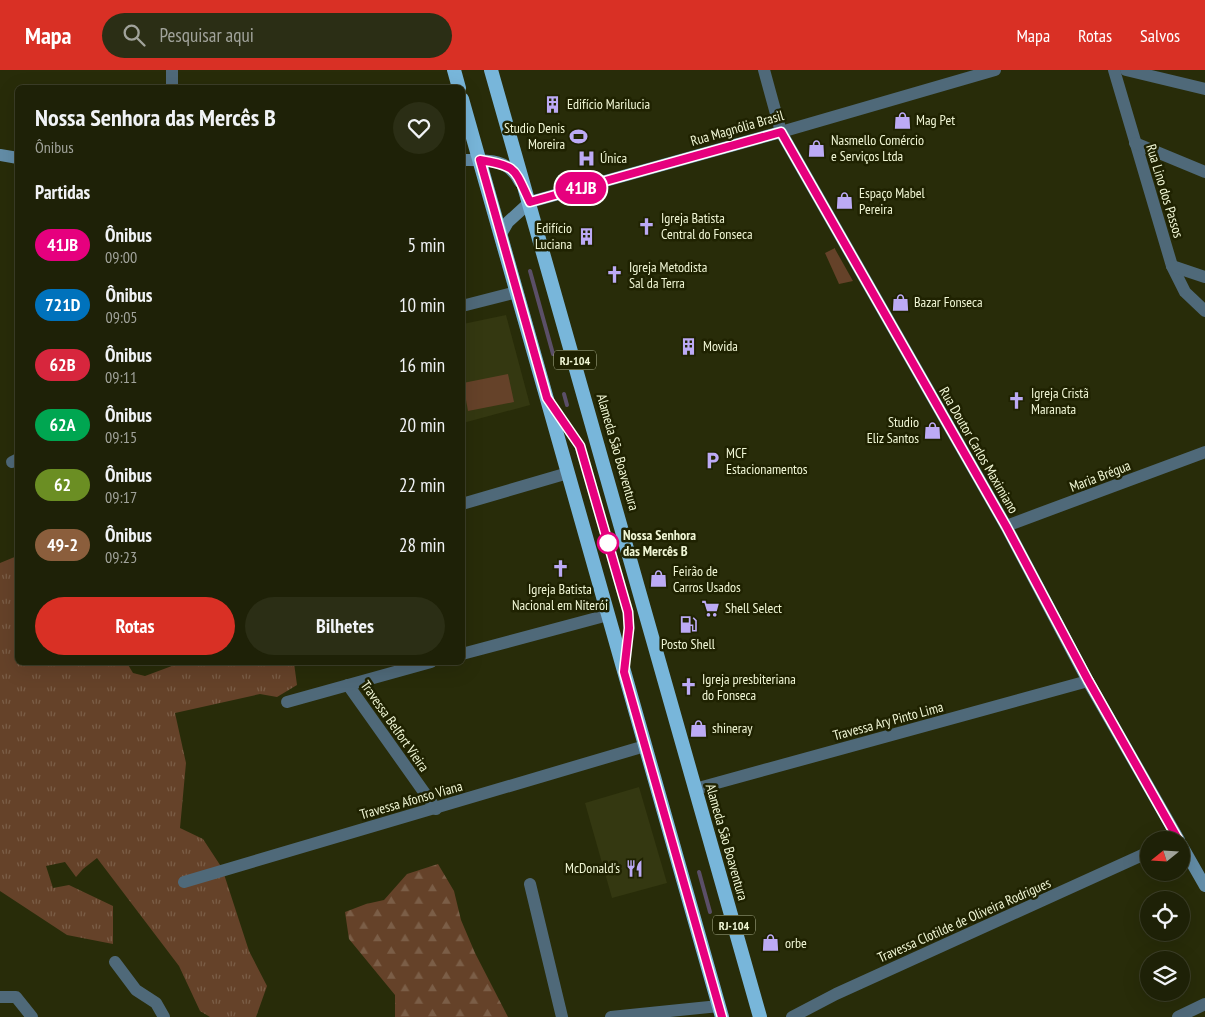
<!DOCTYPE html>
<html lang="pt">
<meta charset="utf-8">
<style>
body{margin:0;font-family:"PT Sans Narrow",sans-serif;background:#2b2e15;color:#f1f3f6;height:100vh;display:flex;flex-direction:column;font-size:19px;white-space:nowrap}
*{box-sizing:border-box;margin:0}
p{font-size:16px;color:#a1a39b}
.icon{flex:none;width:28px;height:28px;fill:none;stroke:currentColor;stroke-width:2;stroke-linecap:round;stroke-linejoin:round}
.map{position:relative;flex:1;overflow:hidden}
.sheet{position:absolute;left:15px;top:15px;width:450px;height:580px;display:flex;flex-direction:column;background:#1e2107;border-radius:8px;box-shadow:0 5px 20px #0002,0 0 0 1px #3c3e28}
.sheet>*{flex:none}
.badge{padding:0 10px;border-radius:16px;font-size:18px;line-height:32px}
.needle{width:32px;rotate:252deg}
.fabs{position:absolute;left:1140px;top:761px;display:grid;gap:10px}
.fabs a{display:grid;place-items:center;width:50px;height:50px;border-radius:50%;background:#1e2107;box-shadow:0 5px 20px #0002,0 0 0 1px #3c3e28;font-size:25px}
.map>.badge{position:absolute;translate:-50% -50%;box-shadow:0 0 0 2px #fff}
h2{padding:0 20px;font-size:19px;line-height:45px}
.round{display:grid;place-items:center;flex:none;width:52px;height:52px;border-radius:26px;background:#2b2e15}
.summary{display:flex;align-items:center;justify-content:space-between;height:85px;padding:0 20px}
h1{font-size:24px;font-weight:600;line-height:38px}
.button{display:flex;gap:10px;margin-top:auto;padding:10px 20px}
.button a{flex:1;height:58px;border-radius:30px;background:#d93025;color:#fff;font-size:20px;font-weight:600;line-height:58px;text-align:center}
.button a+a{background:#2b2e15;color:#f1f3f6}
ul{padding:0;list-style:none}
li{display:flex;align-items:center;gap:15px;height:60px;padding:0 20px}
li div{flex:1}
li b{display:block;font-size:19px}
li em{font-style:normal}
li .badge{min-width:55px;font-weight:700;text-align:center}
header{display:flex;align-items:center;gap:30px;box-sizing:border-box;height:70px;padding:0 25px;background:#d93025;color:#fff}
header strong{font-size:24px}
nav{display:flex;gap:28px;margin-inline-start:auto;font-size:18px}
.search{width:350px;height:45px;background:#2b2e15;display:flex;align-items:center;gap:12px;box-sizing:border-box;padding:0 18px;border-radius:28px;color:#a1a39b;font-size:19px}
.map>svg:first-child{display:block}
</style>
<header>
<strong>Mapa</strong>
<div class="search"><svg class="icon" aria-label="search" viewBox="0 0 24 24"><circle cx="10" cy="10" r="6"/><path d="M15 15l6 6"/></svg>Pesquisar aqui</div>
<nav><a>Mapa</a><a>Rotas</a><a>Salvos</a></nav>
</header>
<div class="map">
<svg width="1205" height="947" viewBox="0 0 1205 947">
<defs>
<pattern id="grass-tufts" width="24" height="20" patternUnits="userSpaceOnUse" patternTransform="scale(1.25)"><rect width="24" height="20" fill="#654229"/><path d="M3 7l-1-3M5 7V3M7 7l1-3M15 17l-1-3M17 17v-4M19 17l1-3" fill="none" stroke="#7b5e47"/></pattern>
<pattern id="forest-firs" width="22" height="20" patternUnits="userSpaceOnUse" patternTransform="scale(1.25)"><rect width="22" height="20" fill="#654229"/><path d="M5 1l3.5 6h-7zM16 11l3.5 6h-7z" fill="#7b5e47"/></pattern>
</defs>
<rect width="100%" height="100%" fill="#282c09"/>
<g fill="#343811">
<path d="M506,245L530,335L463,353V254Z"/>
<path d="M639,717L667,813L612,828L585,733Z"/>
</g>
<path fill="url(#grass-tufts)" d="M17,486L18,592L127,593L133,603L145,606L180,593H294L297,615L277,627L260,624L175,643L186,693L180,758L203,769L222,798L249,881L267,916L256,947H210L200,941L179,896L97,788L83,799L76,807L65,792L46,796L53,818L69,815L113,836V874L67,865L0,821V493Z"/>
<path fill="url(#forest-firs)" d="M438,794L454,821L461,850L475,883L508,947H395V925L349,869L345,842L366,834L384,830L407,804Z"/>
<g fill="#654229">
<path d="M835,178V179L853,211L839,214L825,183Z"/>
<path d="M508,304L514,332L468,341L463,313Z"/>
</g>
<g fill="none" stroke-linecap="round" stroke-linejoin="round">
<g stroke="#5b4f68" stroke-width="4">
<path d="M530,201L553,284"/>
<path d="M564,324L567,335"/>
<path d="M699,802L710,842"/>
</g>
<g stroke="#4f6979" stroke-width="12">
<path d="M764,0L781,62L995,0"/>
<path d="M1114,0L1172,196L1185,222L1205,241"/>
<path d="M1126,0L1205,19"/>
<path d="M172,18V0"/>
<path d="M1135,73L1205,102"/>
<path d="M1172,196L1205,207"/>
<path d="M462,236L517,222"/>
<path d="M12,392L18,389"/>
<path d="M462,434L568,403"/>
<path d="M1006,456L1205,382"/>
<path d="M462,584L608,545"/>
<path d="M348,615L436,739"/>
<path d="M287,632L431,592"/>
<path d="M695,719L1088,611"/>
<path d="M184,812L645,676"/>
<path d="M530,814L562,947"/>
<path d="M115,892L136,920L156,933L164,947"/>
<path d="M0,927H16L32,947"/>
<path d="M611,947L719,936"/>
<path d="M792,947L836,924L1149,782"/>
<path d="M1178,947L1205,934"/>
</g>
<g stroke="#638da7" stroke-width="12">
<path d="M0,85L18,88"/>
<path d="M462,90C487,90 508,88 520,112"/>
<path d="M501,164L508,152L530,132L781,62L1006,456L1088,611L1179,770"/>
<path d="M1181,774L1205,816"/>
</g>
<g stroke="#78b6da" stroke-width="14">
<path d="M454,0L459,18"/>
<path d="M491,0L760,947"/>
<path d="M462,29L722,947"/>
</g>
</g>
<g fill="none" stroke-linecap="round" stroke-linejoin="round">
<defs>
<path id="line" d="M722,947L624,602L629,558L628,542L580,376L547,328L480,90C518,96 514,99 530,132L781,62L1006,456L1088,610L1178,769L1176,770"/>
</defs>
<use href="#line" stroke="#fff" stroke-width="11"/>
<use href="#line" stroke="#e6007e" stroke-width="8"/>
</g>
<defs>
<symbol id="building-bare" viewBox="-9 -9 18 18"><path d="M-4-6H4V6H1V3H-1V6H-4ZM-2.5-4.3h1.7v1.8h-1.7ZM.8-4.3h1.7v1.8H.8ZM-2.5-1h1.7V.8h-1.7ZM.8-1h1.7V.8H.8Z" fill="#bcaaf5" stroke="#1f2201" stroke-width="2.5" paint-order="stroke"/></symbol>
<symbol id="shop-bare" viewBox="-9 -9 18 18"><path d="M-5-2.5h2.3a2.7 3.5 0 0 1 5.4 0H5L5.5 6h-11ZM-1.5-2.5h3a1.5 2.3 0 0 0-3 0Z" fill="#bcaaf5" stroke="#1f2201" stroke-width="2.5" paint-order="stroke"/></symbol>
<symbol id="stadium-bare" viewBox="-9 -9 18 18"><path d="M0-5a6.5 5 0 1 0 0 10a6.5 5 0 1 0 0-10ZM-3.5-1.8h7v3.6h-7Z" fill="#bcaaf5" stroke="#1f2201" stroke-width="2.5" paint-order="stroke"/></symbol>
<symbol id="hospital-bare" viewBox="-9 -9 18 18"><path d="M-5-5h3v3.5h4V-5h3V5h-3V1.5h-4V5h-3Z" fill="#bcaaf5" stroke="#1f2201" stroke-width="2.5" paint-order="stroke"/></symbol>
<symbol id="church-bare" viewBox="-9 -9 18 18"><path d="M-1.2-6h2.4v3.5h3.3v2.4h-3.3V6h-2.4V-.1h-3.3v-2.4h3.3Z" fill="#bcaaf5" stroke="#1f2201" stroke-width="2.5" paint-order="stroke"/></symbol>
<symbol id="parking-bare" viewBox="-9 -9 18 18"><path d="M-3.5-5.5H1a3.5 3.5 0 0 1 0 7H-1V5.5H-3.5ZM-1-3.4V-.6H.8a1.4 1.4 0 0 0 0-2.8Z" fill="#bcaaf5" stroke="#1f2201" stroke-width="2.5" paint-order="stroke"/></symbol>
<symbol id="supermarket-bare" viewBox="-9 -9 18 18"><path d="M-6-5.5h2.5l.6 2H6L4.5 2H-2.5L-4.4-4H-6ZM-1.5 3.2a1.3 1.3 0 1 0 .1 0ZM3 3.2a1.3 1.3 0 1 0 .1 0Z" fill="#bcaaf5" stroke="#1f2201" stroke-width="2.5" paint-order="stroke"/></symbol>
<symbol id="fuel-bare" viewBox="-9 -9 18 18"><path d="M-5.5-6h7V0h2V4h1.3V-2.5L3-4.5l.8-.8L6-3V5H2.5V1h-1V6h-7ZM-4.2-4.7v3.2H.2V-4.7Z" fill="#bcaaf5" stroke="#1f2201" stroke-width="2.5" paint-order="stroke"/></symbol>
<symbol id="restaurant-bare" viewBox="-9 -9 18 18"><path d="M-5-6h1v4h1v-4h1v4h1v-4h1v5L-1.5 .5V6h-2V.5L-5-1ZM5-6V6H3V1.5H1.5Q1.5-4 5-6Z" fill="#bcaaf5" stroke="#1f2201" stroke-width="2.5" paint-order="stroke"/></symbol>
</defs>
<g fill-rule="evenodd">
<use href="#building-bare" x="540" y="22" width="25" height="25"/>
<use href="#shop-bare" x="890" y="38" width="25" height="25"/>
<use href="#stadium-bare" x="566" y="54" width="25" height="25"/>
<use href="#shop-bare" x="804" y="66" width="25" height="25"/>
<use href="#hospital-bare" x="574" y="76" width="25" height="25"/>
<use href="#shop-bare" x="832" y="118" width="25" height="25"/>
<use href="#church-bare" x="634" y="144" width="25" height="25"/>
<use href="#building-bare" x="574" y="154" width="25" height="25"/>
<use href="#church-bare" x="602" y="192" width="25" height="25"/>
<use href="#shop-bare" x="888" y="220" width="25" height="25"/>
<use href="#building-bare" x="676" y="264" width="25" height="25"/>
<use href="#church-bare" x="1004" y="318" width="25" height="25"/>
<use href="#shop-bare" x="920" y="348" width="25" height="25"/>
<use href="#parking-bare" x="700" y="378" width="25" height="25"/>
<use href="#church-bare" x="548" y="486" width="25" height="25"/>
<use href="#shop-bare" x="646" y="496" width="25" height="25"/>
<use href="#supermarket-bare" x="698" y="526" width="25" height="25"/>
<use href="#fuel-bare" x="676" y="542" width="25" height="25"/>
<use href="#church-bare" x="676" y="604" width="25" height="25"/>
<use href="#shop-bare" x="686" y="646" width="25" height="25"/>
<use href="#restaurant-bare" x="622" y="786" width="25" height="25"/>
<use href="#shop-bare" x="758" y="860" width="25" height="25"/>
</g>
<circle fill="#fff" stroke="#e6007e" stroke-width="2.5" cx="608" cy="473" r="10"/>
<g text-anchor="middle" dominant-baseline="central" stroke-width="5" stroke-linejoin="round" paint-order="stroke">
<g fill="#1f2201" stroke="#b1b695" stroke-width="1">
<rect x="554" y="280.5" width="42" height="19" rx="4"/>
<rect x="713" y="845.5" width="42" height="19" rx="4"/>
</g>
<g font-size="12" font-weight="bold" fill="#f0f6d5">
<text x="575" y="290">RJ-104</text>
<text x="734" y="855">RJ-104</text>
</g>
<g font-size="14" fill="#f0f6d5" stroke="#1f2201" text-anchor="start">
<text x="567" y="34">Edifício Marilucia</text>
<text x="916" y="50">Mag Pet</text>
<text x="565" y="58" text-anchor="end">Studio Denis<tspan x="565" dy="16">Moreira</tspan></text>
<text x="831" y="70">Nasmello Comércio<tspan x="831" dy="16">e Serviços Ltda</tspan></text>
<text x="600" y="88">Única</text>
<text x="859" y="123">Espaço Mabel<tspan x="859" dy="16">Pereira</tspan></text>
<text x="661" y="148">Igreja Batista<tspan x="661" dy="16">Central do Fonseca</tspan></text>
<text x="572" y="158" text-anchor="end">Edifício<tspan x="572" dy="16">Luciana</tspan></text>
<text x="629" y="197">Igreja Metodista<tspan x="629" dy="16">Sal da Terra</tspan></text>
<text x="914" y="232">Bazar Fonseca</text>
<text x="703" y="276">Movida</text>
<text x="1031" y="323">Igreja Cristã<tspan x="1031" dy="16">Maranata</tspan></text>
<text x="919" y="352" text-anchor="end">Studio<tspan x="919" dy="16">Eliz Santos</tspan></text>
<text x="726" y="383">MCF<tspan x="726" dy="16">Estacionamentos</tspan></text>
<text x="673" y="501">Feirão de<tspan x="673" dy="16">Carros Usados</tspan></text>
<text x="560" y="519" text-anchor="middle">Igreja Batista<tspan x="560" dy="16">Nacional em Niterói</tspan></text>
<text x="725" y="538">Shell Select</text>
<text x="688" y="574" text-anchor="middle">Posto Shell</text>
<text x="702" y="609">Igreja presbiteriana<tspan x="702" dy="16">do Fonseca</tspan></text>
<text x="712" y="658">shineray</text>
<text x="620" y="798" text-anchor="end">McDonald's</text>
<text x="785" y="873">orbe</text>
</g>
<g font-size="14" fill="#f0f6d5" stroke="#1f2201">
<text transform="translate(737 58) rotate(-16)">Rua Magnólia Brasil</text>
<text transform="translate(1165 121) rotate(73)">Rua Lino dos Passos</text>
<text transform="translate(979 380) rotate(60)">Rua Doutor Carlos Maximiano</text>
<text transform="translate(618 382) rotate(74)">Alameda São Boaventura</text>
<text transform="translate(1100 406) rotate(-21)">Maria Brégua</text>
<text transform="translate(888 651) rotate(-15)">Travessa Ary Pinto Lima</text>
<text transform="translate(395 656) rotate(55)">Travessa Belfort Vieira</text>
<text transform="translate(411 730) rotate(-16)">Travessa Afonso Viana</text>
<text transform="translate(727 772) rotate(74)">Alameda São Boaventura</text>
<text transform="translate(964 850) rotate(-24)">Travessa Clotilde de Oliveira Rodrigues</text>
</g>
<g font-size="14" font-weight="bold" fill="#f0f6d5" stroke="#1f2201" text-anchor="start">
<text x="623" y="465">Nossa Senhora<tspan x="623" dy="16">das Mercês B</tspan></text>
</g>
</g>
</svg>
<div class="fabs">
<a><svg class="needle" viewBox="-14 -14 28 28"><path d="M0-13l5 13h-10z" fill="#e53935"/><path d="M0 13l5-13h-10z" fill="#a1a39b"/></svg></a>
<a><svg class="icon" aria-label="locate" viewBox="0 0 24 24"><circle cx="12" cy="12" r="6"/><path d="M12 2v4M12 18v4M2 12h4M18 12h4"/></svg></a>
<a><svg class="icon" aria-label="layers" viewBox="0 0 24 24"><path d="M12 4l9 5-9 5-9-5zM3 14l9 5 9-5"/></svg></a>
</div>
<b class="badge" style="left:581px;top:118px;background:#e6007e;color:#fff">41JB</b>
<section class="sheet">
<div class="summary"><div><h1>Nossa Senhora das Mercês B</h1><p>Ônibus</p></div><a class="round"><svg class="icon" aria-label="heart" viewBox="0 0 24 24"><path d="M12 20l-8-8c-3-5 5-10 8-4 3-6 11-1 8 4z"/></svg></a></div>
<h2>Partidas</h2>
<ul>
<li><span class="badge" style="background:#e6007e;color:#fff">41JB</span><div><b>Ônibus</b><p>09:00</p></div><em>5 min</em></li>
<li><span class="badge" style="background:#0072bc;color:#fff">721D</span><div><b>Ônibus</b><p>09:05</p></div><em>10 min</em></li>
<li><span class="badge" style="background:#d7263d;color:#fff">62B</span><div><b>Ônibus</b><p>09:11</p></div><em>16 min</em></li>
<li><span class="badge" style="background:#00a651;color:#fff">62A</span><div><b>Ônibus</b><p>09:15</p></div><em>20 min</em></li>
<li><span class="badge" style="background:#6b8e23;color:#fff">62</span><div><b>Ônibus</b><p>09:17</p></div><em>22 min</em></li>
<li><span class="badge" style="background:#8b5e3c;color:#fff">49-2</span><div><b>Ônibus</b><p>09:23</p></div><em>28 min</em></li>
</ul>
<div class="button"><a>Rotas</a><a>Bilhetes</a></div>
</section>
</div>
